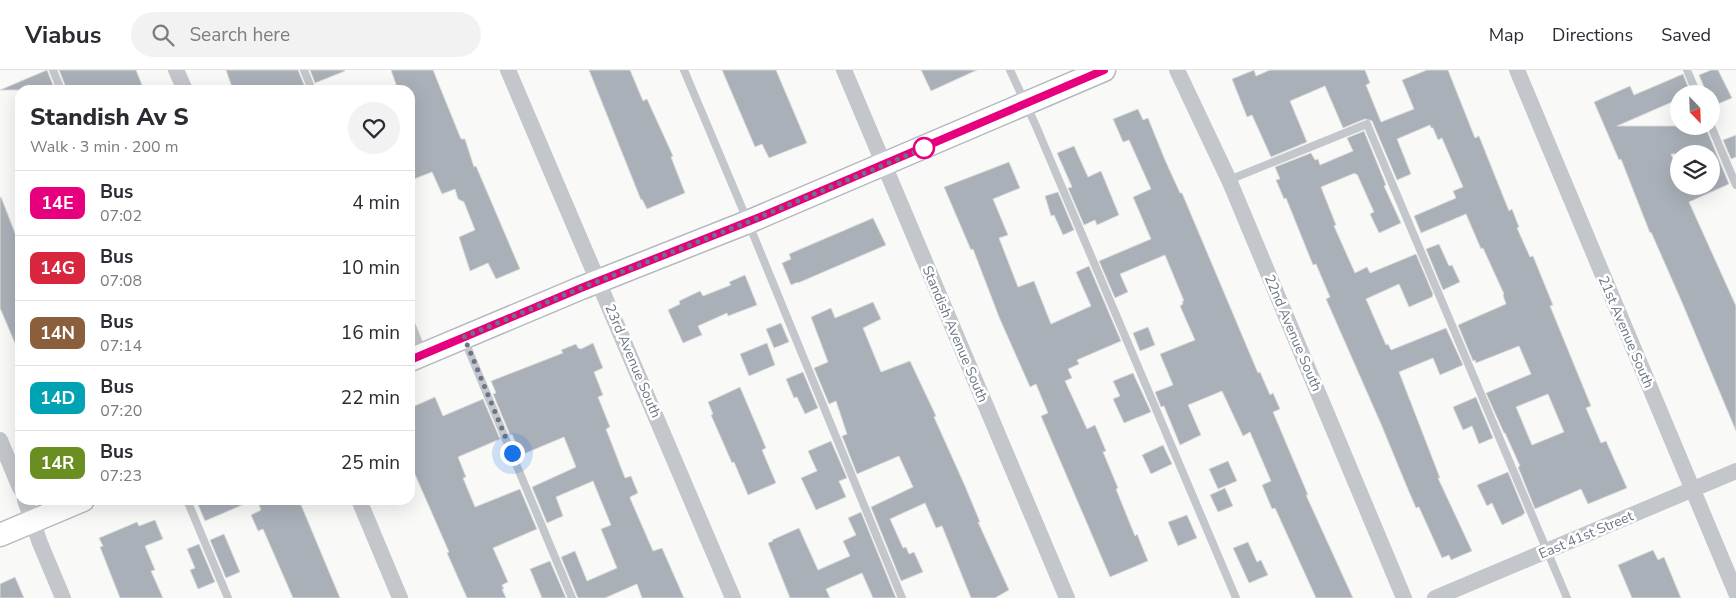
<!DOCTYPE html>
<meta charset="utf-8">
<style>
body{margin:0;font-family:"Nunito Sans",sans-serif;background:#f2f2f3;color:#2b2b33;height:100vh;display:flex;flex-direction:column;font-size:19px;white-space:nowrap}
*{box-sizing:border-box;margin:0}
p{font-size:16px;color:#7c7c81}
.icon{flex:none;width:28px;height:28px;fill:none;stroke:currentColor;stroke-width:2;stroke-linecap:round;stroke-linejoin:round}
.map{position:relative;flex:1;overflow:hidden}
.details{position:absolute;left:15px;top:15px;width:400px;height:420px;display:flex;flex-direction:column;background:#fff;border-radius:15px;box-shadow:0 5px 20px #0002}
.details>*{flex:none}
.badge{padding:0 10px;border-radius:8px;font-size:18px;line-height:32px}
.needle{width:32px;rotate:157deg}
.tools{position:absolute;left:1670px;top:15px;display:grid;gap:10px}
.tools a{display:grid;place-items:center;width:50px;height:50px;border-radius:50%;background:#fff;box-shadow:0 5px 20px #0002;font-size:25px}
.you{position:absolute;width:25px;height:25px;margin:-12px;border:4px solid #fff;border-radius:50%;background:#1a73e8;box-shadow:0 0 0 8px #1a73e833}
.map>.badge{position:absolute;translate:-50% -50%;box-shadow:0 0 0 2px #fff}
.round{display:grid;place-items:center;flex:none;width:52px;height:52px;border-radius:26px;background:#f2f2f3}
.head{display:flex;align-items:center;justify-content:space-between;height:85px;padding:0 15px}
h1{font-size:24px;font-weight:800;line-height:38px}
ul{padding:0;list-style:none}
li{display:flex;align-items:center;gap:15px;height:65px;padding:0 15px;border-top:1px solid #e1e1e2}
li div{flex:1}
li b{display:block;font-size:19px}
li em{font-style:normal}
li .badge{min-width:55px;font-weight:700;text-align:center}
header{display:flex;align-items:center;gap:30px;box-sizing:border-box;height:70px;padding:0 25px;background:#fff;border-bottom:1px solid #e1e1e2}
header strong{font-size:24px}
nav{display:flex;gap:28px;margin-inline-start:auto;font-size:18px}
.search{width:350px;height:45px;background:#f2f2f3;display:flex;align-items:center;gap:12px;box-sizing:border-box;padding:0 18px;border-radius:28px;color:#7c7c81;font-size:19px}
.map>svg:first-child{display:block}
</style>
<header>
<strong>Viabus</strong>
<div class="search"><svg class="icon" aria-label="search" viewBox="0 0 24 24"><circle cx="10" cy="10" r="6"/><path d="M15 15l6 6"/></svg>Search here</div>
<nav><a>Map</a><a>Directions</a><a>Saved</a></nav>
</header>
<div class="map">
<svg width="1736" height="528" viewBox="0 0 1736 528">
<rect width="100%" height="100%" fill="#f9f9f7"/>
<g fill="#aab0b8" stroke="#dbdbda" fill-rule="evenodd">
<path d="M47,0L55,20H0Z"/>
<path d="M59,0H136L144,20H67Z"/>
<path d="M226,0H298L305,17L297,20H233Z"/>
<path d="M310,0H344L345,1L315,13Z"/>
<path d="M391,0H433L461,69H465L474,97L476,96L520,199L496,209L488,193L470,201L459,167L475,160L464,132L458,129L455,119L442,124L432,102L414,109L410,101V20H398Z"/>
<path d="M589,0H630L643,31L647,29L673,86L671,87L685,123L647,139L642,129L641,130Z"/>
<path d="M722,0H776L807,73L769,88L762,74L755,77Z"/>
<path d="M921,0H977L931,21Z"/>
<path d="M1254,0L1256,6L1270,0H1365L1370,13L1366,15L1381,52L1414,39L1402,10L1427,0H1448L1475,68L1479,66L1509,141L1512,139L1519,157L1517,158L1530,187L1533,186L1553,235L1550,236L1591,336L1586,338L1601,373L1606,371L1627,418L1588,434L1581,419L1535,439L1518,397L1520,396L1505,363H1504L1486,323L1531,304L1519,276L1476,293L1475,290L1473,291L1458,255L1506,234L1503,225L1504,224L1483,178L1481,179L1466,144L1421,163L1414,146L1456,128L1453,121L1463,117L1442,68L1438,70L1433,58H1431L1430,55L1397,69L1411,104L1397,110L1372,51L1365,49L1343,58L1325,16L1290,31L1307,72L1271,87L1252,45L1247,47L1232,9ZM1548,324L1564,362L1532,375L1516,337Z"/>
<path d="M1711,0H1718L1732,28L1713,36L1711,24H1707L1699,5Z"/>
<path d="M1683,4L1691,24H1679V29L1617,56H1705L1729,114L1689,132L1736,236V361L1681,230L1651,162L1650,163L1621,89L1619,90L1594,32L1630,16L1634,25ZM1671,84H1711V116H1679V103Z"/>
<path d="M1138,39L1143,50L1148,48L1165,90L1180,123H1182L1258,303L1260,302L1270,325L1273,323L1280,339L1273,342L1308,425H1306L1353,528H1316L1275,438L1272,439L1262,415L1271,411L1250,362L1243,366L1222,321L1188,335L1201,365L1180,375L1164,336L1161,337L1155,322L1173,315L1160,284L1195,270L1180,236L1183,234L1182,231H1184L1165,185L1120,204L1128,222L1115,228L1099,191L1151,169L1133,127L1151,119L1129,70L1123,72L1113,49Z"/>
<path d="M1364,61L1386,115L1384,116L1401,153L1379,163L1370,144L1374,142L1357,104L1356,105L1355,103L1321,117L1336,155L1334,156L1355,203L1367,197L1370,203L1416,184L1433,224L1432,227L1409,237L1399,214L1366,229L1386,275L1388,274L1391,280L1446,258L1463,295L1440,305L1433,288L1399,302L1440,408H1438L1472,481L1451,490L1449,485L1442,488L1419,437L1416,438L1407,417L1381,354L1326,229L1330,227L1316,194L1313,195L1286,128L1284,129L1276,110L1280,109L1275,97L1311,83L1315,90L1318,89L1320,95L1353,81L1347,68Z"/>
<path d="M1736,65V87L1731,89L1723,70Z"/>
<path d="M1074,76L1088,107L1101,101L1119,145L1097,155L1095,150L1084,155L1068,118L1072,117L1057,83Z"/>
<path d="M1009,92L1020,118L993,129L1008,165L999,168L1018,217L1034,211L1051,254L1091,236L1076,202L1089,196L1121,271L1077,290L1079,294L1068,299L1072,308L1065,311L1087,359L1095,355L1106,381L1103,382L1118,418L1116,419L1135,466L1137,464L1148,491L1110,507L1041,346L1048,343L1036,314L1030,317L999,247L973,179L971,180L944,117Z"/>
<path d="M1058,122L1074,160L1063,165L1054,145L1051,146L1045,126Z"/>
<path d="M1,127L20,176V285L0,238V128Z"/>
<path d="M873,148L886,175L798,213V212L791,215L782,193L791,189L789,184Z"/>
<path d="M1439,174L1449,196L1452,195L1460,212L1443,220L1426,179Z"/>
<path d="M745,205L757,235L728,246L727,243L698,256L702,265L683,273L668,240L680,234L679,231L700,221L703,226L731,215L729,212Z"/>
<path d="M873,232L881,249L863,258L881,302L910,291L936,346L934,347L965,416L980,452H978L1009,520L995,528H971L942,456L936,458L925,433L890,449L903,478L906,477L909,484L914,482L923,502L901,511L871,437L913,417L899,386L857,404L842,366L847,364L836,331L829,334L814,298L828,292L811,247L831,238L835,248Z"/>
<path d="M781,253L789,272L774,278L766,259Z"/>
<path d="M1148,257L1155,275L1140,281L1133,263Z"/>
<path d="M593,273L603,298L594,302L603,325L598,327L610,357L606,359L625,408L631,406L638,423L630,427V428L653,481L662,478L684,528H642L637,514L605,528H578L561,487L575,481L587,511L617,498L601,459L611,455L593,411L556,427L563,446L547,453L532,417L576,397L564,367L521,385L512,364L510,365L493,324L496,323L491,311L563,283L561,280L576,274L578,278L581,279Z"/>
<path d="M767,273L775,295L749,306L740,284Z"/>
<path d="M803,302L818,338L805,344L797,327L794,328L786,309Z"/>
<path d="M1133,303L1151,342L1124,353L1113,329L1120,326L1113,311Z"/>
<path d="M740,317L766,378L762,380L776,413L748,425L734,392L732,393L711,345L713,344L708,332Z"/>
<path d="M435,327L443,346L483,329L500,369L458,387L466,407L463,408L475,437L520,419L536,457L537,459L493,478L508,512L502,515L504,519H502L506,528H467L447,483L449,482L410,393V338Z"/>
<path d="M1476,327L1493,368L1479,374L1472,356L1463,360L1453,337Z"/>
<path d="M831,371L847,408L839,411L846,427L816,440L801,408L817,401L808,381Z"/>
<path d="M1163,375L1172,394L1151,404L1142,385Z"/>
<path d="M1228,391L1237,411L1218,419L1209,399Z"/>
<path d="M1508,402L1525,443L1523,444V445L1502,455L1492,433L1487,436L1477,415Z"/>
<path d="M1225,418L1233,436L1218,442L1210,425Z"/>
<path d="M196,430H254L205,451Z"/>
<path d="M257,430H299L340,528H293L263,459L258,461L251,445L261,440Z"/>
<path d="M861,442L896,528H873L862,503L826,519L830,528H790L768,473L773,471L772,470L799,458L818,500L850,486L843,471L856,465L848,448Z"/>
<path d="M1187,445L1197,468L1178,476L1168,452Z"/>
<path d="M155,450L163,469L145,476L155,500L151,501L163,528H120L100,477L103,476L99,468L137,452L139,456Z"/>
<path d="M224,464L240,502L226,508L210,470Z"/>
<path d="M1248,472L1257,492L1261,490L1268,505L1249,513L1233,478Z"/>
<path d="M199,474L215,512L198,519L190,500L195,498L187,479Z"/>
<path d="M1653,480L1658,490L1664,487L1681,528H1632L1618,495Z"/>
<path d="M550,491L566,528H542L530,499Z"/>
<path d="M15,507L24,528H0V514Z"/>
</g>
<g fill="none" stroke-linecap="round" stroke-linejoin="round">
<defs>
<g id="secondary">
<path d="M410,290L581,218L748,152L1104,0"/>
<path d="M0,465L83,430"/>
</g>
</defs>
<use href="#secondary" stroke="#b5b9bf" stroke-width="25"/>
<g stroke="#c3c6ca" stroke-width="8">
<path d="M53,0L61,20"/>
<path d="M304,0L312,20"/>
<path d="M684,0L748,152L902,528"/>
<path d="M1010,0L1036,56L1236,528"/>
<path d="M1687,0L1697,24"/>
<path d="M1711,56L1736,115"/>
<path d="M1229,110L1367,54L1567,528"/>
<path d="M410,251L423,283"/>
<path d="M464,269L572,528"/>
<path d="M187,430L228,528"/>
</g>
<g stroke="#c3c6ca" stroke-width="16">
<path d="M176,0L185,20"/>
<path d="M508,0L733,528"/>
<path d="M844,0L1067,528"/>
<path d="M1177,0L1229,110L1404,528"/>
<path d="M1517,0L1736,523"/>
<path d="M0,370L20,418"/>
<path d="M25,430L40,473L63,528"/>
<path d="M359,430L400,528"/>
<path d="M1435,528L1736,401"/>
</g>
<use href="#secondary" stroke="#fff" stroke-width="22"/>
</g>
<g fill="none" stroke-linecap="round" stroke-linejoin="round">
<defs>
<path id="line" d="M410,290L581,218L765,145L1104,0"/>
</defs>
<use href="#line" stroke="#fff" stroke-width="11"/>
<use href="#line" stroke="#e6007e" stroke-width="8"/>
<path stroke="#6a7586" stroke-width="5" stroke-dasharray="0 9" d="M512,383L464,267L581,218L748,152L924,78"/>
</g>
<circle fill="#fff" stroke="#e6007e" stroke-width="2.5" cx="924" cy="78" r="10"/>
<g text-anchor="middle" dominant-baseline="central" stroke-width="5" stroke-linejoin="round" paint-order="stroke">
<g font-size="14" fill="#6a7586" stroke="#fff">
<text transform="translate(1626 262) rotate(67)">21st Avenue South</text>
<text transform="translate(1293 263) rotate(67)">22nd Avenue South</text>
<text transform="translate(955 264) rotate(67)">Standish Avenue South</text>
<text transform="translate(633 291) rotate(67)">23rd Avenue South</text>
<text transform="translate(1586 465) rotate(-23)">East 41st Street</text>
</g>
</g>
</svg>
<div class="tools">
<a><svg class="needle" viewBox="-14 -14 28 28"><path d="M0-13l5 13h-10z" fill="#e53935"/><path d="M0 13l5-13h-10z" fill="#7c7c81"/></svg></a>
<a><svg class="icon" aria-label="layers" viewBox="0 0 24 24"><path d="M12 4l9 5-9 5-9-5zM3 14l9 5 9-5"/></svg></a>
</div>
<div class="you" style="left:512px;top:383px"></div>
<section class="details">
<div class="head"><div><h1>Standish Av S</h1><p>Walk · 3 min · 200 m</p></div><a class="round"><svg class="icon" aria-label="heart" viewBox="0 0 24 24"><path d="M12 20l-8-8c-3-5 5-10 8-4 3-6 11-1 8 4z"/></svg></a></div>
<ul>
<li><span class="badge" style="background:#e6007e;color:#fff">14E</span><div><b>Bus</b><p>07:02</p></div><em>4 min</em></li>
<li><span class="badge" style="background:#d7263d;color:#fff">14G</span><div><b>Bus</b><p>07:08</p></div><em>10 min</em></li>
<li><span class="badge" style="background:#8b5e3c;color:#fff">14N</span><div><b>Bus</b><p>07:14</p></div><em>16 min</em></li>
<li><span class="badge" style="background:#00a3b4;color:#fff">14D</span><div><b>Bus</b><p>07:20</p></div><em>22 min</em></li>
<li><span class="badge" style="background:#6b8e23;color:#fff">14R</span><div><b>Bus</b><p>07:23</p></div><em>25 min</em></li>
</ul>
</section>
</div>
